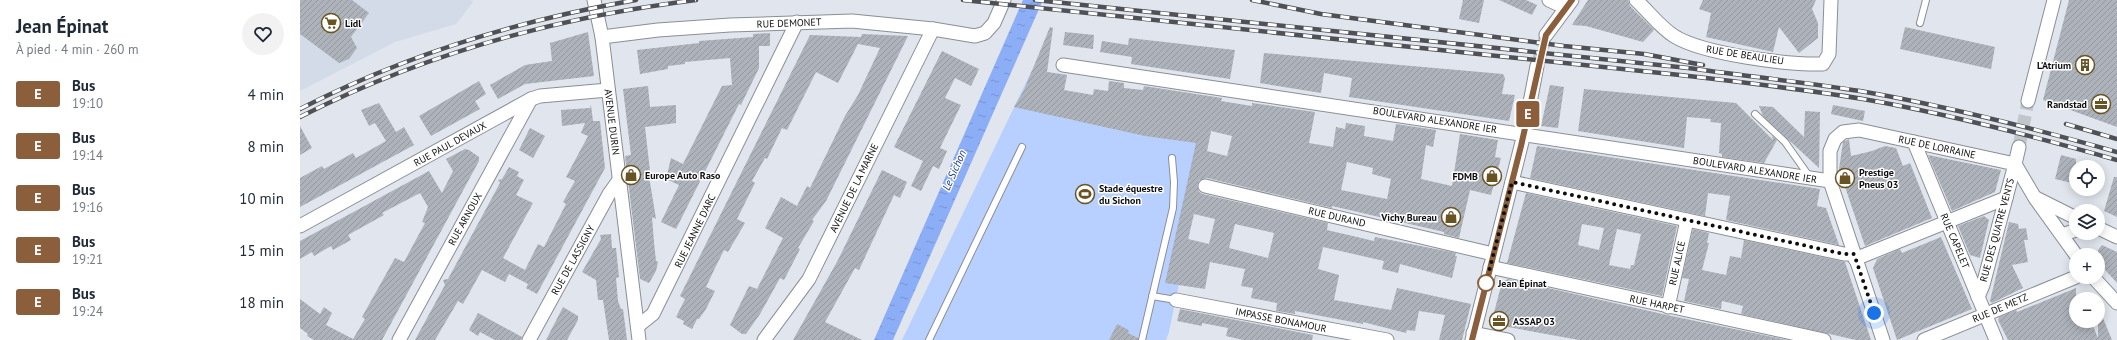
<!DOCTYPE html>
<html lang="fr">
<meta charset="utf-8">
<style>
body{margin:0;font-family:"PT Sans",sans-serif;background:#f2f2f3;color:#1f2937;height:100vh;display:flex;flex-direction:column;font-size:15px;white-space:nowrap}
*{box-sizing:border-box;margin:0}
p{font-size:13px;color:#747a83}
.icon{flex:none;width:22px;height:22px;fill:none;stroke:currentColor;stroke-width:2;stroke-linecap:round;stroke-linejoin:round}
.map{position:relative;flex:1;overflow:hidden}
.details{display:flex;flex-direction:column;background:#fff;width:300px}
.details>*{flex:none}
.badge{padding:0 8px;border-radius:3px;font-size:14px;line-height:26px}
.fabs{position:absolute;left:1769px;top:160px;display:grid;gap:8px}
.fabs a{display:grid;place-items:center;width:36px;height:36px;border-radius:50%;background:#fff;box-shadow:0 2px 10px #0003;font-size:20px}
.you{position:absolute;width:20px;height:20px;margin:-10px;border:3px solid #fff;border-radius:50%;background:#1a73e8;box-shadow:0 0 0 6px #1a73e833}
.map>.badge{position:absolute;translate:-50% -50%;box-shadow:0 0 0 2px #fff}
.round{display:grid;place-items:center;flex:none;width:42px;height:42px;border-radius:21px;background:#f2f2f3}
.summary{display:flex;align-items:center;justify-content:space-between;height:68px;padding:0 16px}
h1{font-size:19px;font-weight:600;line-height:30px}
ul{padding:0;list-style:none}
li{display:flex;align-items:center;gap:12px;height:52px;padding:0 16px}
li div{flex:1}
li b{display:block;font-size:15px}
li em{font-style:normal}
li .badge{min-width:44px;font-weight:700;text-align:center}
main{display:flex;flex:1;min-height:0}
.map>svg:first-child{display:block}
</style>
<main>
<section class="details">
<div class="summary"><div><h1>Jean Épinat</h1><p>À pied · 4 min · 260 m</p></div><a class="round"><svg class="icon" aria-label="heart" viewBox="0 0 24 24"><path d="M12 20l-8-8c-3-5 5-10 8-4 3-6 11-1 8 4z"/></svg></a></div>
<ul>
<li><span class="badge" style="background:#8b5e3c;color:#fff">E</span><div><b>Bus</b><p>19:10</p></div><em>4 min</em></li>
<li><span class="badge" style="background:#8b5e3c;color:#fff">E</span><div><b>Bus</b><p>19:14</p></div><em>8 min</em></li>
<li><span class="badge" style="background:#8b5e3c;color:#fff">E</span><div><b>Bus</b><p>19:16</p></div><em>10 min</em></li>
<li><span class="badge" style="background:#8b5e3c;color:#fff">E</span><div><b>Bus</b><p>19:21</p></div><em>15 min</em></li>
<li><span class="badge" style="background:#8b5e3c;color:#fff">E</span><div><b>Bus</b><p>19:24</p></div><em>18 min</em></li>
</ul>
</section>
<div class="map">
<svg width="1817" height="340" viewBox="0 0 1817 340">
<defs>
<pattern id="water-ripples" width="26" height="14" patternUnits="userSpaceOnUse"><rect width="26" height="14" fill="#8baef6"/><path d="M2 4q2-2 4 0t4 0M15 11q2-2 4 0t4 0" fill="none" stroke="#7794d2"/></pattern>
<pattern id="building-hatch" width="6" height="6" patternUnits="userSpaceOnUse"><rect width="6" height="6" fill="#aeb2ba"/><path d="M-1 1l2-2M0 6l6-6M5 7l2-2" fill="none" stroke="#94989f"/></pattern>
</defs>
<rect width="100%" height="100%" fill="#e1e5ed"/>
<path fill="#d3dbe9" d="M0,0H170L173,2L156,24L95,42L0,91Z"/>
<path fill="#b8d0ff" d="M732,70L767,75L759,117L771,120L911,131L869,332L866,340H602Z"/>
<path fill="url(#water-ripples)" d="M723,0H743L593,340H574Z"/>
<g fill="url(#building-hatch)" fill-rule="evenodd">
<path d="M0,0H52L69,13L51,37L57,48L49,59L39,63L0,34Z"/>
<path d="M1163,0H1184L1179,23L1159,19Z"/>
<path d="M1199,0H1226L1237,5L1232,15Z"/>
<path d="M1288,0H1328L1330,6L1354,30L1343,42L1286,26L1272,25Z"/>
<path d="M1403,0H1516L1512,9L1518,23V38L1499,53L1479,27L1473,52L1406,37L1411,13L1399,9Z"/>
<path d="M1769,0H1817V127L1743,100Z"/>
<path d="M750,27L753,28L747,72L767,75L764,90L793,95L794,89L808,91L809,81L824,83V88L843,90L844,86L922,98L921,101L952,106V103L1015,112L1009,143L1033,147L1036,127L1045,129L1046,123L1065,126L1064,136L1093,141L1096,124L1136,130L1133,147L1126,145L1121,179L1152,186L1160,134L1198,140L1195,157L1201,158L1191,195L1170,190L1159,238L1144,234V232L1032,206V208L907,178L899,180L897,185L899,192L903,194L1028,223L1027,230L1074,241L1075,237L1156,253L1155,256H1157L1152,278L1100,264L1098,273L1082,269L1084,261L1023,247L1018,269L1039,275L1034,300L1091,310L1097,288L1171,304L1162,340H1139L1145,315L1119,311L1115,331L1107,330L1106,333L1063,322V324L995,311V314L976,311L977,303L951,298L953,288L941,286L945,269L910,262L905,289L865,283L896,143L845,136L714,107L724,90ZM911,131L932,136L927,156L907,151ZM1047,162L1073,168L1072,174L1091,179L1087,199L1041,190ZM894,214L915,219L909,244L888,239ZM935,224L974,233L968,258L929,248Z"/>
<path d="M1605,27L1695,47L1691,69L1600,49Z"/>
<path d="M288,32L294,76L225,84L198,99L190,85L225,65L252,61L250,43Z"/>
<path d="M765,32L794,35L793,49L763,45Z"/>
<path d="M470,33V46H459V68L441,105L439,104L376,229L361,222L379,185L366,179L371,158L383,164L422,86L432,85L430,58L385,62V64L368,66V69L340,74L337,50L399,43V41L453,37V34Z"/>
<path d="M562,34L608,36L526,201L512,220L514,221L498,248L500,249L484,280L480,278L460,314L446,334H442L430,325L449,286L457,289L483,238L465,228L481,197L497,206L507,186L510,188L545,116L558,95L580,48L558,44L538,83L516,72L487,130L482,128L467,159L465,158L452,181L455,183L437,219L445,223L428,252L424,250L415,268L406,287L415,291L406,309L399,319H397L392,329L383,324L384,321L376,317L385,299L380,296L510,35L561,37Z"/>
<path d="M829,38L935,50L930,79L831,64L832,57L800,52L802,41L828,45Z"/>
<path d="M642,51L679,69L671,86L655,78L645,98L661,105L640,148L647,151L639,169L633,166L621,191L611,186L623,161L594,147Z"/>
<path d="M964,53L1203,74L1205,78L1202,94L1215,95L1209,121L1049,97L1052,78L1024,73L1021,93L960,83Z"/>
<path d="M179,81L186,94L175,101L180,109L131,136L119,116Z"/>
<path d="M1250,85L1264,87L1258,128L1241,126Z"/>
<path d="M348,86L350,107L376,105V123L345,127L350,171L348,170L356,219L352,217L354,242L356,261L358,262L356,271L349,283L340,279L325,156L331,155L323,89Z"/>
<path d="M1284,89L1436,103L1473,140L1472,136L1477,140L1464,163L1422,157V154L1419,153L1421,123L1410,122L1411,119L1387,117L1384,148L1278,131Z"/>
<path d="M79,103L96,132L104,127L114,145L0,207V178L22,166L24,169L53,153L56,158L86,141L75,123L69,126L61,110Z"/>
<path d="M291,105L293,121H300L305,168L237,294L226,288L228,284L209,274L205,282L182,270L163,304L158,301L135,340H115L145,285L143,280L148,279L200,183L198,180L202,179L209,167L219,172L217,176L224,180L216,195L233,203L203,258L225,270L238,244L244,247L266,204L263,202L275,181L266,177L288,136L281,133L285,123L262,126L261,110L290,108Z"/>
<path d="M1533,105L1565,111L1563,121L1531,114Z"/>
<path d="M1459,106L1473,107L1504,137L1505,111L1520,112L1519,168L1463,116Z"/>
<path d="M0,126L12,148L0,155Z"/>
<path d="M230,128L245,136L233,158L219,150Z"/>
<path d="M1549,139L1551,156L1572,151L1585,146L1596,148L1603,166L1610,163L1632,218L1565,246L1539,169L1543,142Z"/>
<path d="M1237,146L1520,189L1517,206L1526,208L1539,245L1426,220L1430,196L1408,193L1405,216L1230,178Z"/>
<path d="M165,149L169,150L179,157V161L82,340H14L7,336L8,334L0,328V299L20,314L24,307L32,313L26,325L53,339L65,319L62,317L95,258L104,262L125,223L122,222L128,207L120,193L82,213L84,215L48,235L51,240L33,250L31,246L14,256L12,252L0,259V241L129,171L142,193L153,171L146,159Z"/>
<path d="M1628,155L1701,170L1695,192L1652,211Z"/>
<path d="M1761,155L1776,159V184L1755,179Z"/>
<path d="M582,170L607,182L600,198L594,195L559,270L555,268L525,322L562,340H493L538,260Z"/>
<path d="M1814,177H1817V217L1804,211Z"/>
<path d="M1226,193L1377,226L1362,296L1207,263ZM1282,224L1304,228L1299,250L1278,245ZM1317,229L1341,234L1334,265H1331L1330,269L1309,265Z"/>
<path d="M1684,216L1689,220L1680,258L1670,255L1658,226Z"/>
<path d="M1709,222L1718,224L1719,229L1726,228L1728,240H1724L1728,262L1712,265L1723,288L1692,303L1690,301Z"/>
<path d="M1393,229L1409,233L1407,243H1409L1402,270L1426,275L1430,256L1441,258L1444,240L1545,262L1571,340H1556L1441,314L1443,306L1422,301L1421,309L1384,301L1389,279L1382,278Z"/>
<path d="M311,234L312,248H316L319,277L316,278L318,301L321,309H323L327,340H309L303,300H298L296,280L282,272L301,239L300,235Z"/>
<path d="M1641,237L1672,309L1597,340L1573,268L1577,259L1600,249L1602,253Z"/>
<path d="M1802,245L1817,252V283L1798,262V250Z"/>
<path d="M1208,279L1367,315L1487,340H1279L1191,324L1202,282Z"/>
<path d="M1776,288V321H1791L1798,338V306L1812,340H1708L1698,320L1699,317L1716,310L1717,312Z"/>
<path d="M263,307L278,316V320L267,340H246Z"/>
<path d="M880,309L1013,335L1012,340H943L926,336L928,328L902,323V326L877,321Z"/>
<path d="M178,313L222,337L221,340H195L180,332L178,336L169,330Z"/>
<path d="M817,324L827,329L829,331L828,333L838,338V340H809Z"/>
</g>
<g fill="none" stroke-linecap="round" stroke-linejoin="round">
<g stroke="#c1c5cc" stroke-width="13" stroke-dasharray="13 6" stroke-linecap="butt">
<path d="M1237,66L1246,35"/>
<path d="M1719,147L1728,101"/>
</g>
<defs>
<g id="service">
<path d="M1620,23L1626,0"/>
<path d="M1455,114L1485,142L1509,176"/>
<path d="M852,296L876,300"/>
<path d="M629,340L722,147"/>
<path d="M842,340L873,208L874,182L872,158"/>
</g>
<g id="minor">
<path d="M294,0L302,37L339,340"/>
<path d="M1249,0L1266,8"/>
<path d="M1336,0C1348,11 1360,27 1374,36C1403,54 1487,65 1523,64L1529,54L1531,0"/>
<path d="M1246,35L1272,0"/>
<path d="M302,37L358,30L430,25L552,21L633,29L675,36L685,33L694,23L704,0"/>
<path d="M763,65L1530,181"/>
<path d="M1728,101L1754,0"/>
<path d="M1614,142L1696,340"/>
<path d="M1719,147L1715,164L1735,198L1776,255"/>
<path d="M1212,182L1544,254H1553"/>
<path d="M905,186L1193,254"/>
<path d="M1736,198L1776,218"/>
<path d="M0,226L231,99L240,96L308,90"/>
<path d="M1798,228L1817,237"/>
<path d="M1762,235L1776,230"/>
<path d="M1555,259L1706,198"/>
<path d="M1190,267L1524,340"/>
<path d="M1793,277L1817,303"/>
<path d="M876,300L1087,340"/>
<path d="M1368,307L1387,220"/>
<path d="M338,326L353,314L497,22"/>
<path d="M1173,333L1208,340"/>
<path d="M99,340L231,99"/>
<path d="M229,340L309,194L319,180"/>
<path d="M464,340L509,279L633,29"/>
<path d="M1172,340L1224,134L1237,66"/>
<path d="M1583,340L1530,181V151L1535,139L1543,132L1559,130L1715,164L1683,285L1678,297"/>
<path d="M1624,340L1776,277"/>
</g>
</defs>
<use href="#service" stroke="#8b8e96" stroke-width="8"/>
<use href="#minor" stroke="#8b8e96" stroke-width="15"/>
<use href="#service" stroke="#fff" stroke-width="6"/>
<use href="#minor" stroke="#fff" stroke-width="13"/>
<defs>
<g id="rail">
<path d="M663,0L1380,75C1441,82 1502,89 1563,99C1649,114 1733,136 1817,160"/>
<path d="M735,0L1388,68C1445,76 1503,82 1560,91C1647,106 1732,128 1817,152"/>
<path d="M952,0L1021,14L1264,46L1344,54L1403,65"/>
<path d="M0,109C105,55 220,20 336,0"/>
<path d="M0,117C123,54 258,17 396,0"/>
<path d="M1766,124L1817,139"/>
</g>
</defs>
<use href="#rail" stroke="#4f5156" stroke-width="4.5"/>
<use href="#rail" stroke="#fff" stroke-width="3" stroke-dasharray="9" stroke-linecap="butt"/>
</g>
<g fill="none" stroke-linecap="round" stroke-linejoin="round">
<defs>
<path id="line" d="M1172,340L1221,146L1246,35L1272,0"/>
</defs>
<use href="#line" stroke="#fff" stroke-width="9"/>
<use href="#line" stroke="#8b5e3c" stroke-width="6"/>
<path stroke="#0d0e11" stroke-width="4" stroke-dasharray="0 7.2" d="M1186,283L1212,182L1544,254H1554L1574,313"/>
</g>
<defs>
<symbol id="supermarket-ring" viewBox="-11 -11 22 22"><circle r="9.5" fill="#fff" stroke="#695323" stroke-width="1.5"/><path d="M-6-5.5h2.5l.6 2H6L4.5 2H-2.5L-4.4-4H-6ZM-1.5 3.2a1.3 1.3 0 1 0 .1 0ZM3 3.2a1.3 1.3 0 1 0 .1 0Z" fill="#695323"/></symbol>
<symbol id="building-ring" viewBox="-11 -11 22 22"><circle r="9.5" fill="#fff" stroke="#695323" stroke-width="1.5"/><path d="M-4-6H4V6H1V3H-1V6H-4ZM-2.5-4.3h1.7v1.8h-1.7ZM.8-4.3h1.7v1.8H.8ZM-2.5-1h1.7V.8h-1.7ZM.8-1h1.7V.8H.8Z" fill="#695323"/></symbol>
<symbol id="office-ring" viewBox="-11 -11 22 22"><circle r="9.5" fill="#fff" stroke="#695323" stroke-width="1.5"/><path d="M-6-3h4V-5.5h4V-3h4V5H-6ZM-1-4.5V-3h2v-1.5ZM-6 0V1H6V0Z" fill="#695323"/></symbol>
<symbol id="shop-ring" viewBox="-11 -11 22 22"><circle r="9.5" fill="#fff" stroke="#695323" stroke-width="1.5"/><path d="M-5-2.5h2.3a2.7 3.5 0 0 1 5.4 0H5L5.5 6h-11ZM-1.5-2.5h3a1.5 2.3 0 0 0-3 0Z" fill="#695323"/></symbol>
<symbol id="stadium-ring" viewBox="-11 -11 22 22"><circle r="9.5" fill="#fff" stroke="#695323" stroke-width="1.5"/><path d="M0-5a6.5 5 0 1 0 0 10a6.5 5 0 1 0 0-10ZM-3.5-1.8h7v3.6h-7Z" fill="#695323"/></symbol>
</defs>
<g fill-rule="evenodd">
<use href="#supermarket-ring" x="20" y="12" width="22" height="22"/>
<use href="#building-ring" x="1774" y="54" width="22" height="22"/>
<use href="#office-ring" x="1790" y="93" width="22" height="22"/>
<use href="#shop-ring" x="320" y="164" width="22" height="22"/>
<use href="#shop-ring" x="1181" y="165" width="22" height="22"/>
<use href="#shop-ring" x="1534" y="167" width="22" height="22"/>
<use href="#stadium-ring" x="774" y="183" width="22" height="22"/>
<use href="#shop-ring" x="1140" y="206" width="22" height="22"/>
<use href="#office-ring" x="1188" y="310" width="22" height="22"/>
</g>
<circle fill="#fff" stroke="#8b5e3c" stroke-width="2" cx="1186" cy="283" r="8"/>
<g text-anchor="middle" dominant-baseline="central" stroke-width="3" stroke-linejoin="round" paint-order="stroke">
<g font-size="10" font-weight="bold" fill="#0d0e11" stroke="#fff" text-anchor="start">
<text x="45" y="23">Lidl</text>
<text x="1771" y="65" text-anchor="end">L'Atrium</text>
<text x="1787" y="104" text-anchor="end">Randstad</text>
<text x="1559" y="172">Prestige<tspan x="1559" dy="12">Pneus 03</tspan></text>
<text x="345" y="175">Europe Auto Raso</text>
<text x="1178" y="176" text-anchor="end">FDMB</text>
<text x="799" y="188">Stade équestre<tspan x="799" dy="12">du Sichon</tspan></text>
<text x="1137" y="217" text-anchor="end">Vichy Bureau</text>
<text x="1213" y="321">ASSAP 03</text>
</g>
<g font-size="10" fill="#0d0e11" stroke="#fff">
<text transform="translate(489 23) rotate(-2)">RUE DEMONET</text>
<text transform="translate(1445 55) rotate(9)">RUE DE BEAULIEU</text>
<text transform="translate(1135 120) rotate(9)">BOULEVARD ALEXANDRE IER</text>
<text transform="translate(312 122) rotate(83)">AVENUE DURIN</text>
<text transform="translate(150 144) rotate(-29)">RUE PAUL DEVAUX</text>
<text transform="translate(1637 147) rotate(12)">RUE DE LORRAINE</text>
<text transform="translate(1455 170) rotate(9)">BOULEVARD ALEXANDRE IER</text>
<text transform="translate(554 188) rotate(-64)">AVENUE DE LA MARNE</text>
<text transform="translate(1037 217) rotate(13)">RUE DURAND</text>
<text transform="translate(165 219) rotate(-61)">RUE ARNOUX</text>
<text transform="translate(1697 230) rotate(-75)">RUE DES QUATRE VENTS</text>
<text transform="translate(395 231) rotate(-64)">RUE JEANNE D'ARC</text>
<text transform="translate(1655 241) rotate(67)">RUE CAPELET</text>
<text transform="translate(273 260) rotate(-61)">RUE DE LASSIGNY</text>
<text transform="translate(1377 263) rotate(-78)">RUE ALICE</text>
<text transform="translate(1357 304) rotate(12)">RUE HARPET</text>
<text transform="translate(1700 308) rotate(-23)">RUE DE METZ</text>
<text transform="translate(981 320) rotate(11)">IMPASSE BONAMOUR</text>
</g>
<g font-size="10" font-weight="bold" fill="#0d0e11" stroke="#fff" text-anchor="start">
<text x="1198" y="283">Jean Épinat</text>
</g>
<g font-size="11" font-style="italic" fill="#133283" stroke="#fff">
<text transform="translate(654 170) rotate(-66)">Le Sichon</text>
</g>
</g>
</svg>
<div class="fabs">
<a><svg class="icon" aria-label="locate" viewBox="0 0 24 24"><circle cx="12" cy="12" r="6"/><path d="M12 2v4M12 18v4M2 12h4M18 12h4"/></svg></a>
<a><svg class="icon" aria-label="layers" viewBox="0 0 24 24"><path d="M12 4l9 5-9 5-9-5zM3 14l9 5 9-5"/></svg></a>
<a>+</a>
<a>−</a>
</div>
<div class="you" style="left:1574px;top:313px"></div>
<b class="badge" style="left:1228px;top:114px;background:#8b5e3c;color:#fff">E</b>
</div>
</main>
